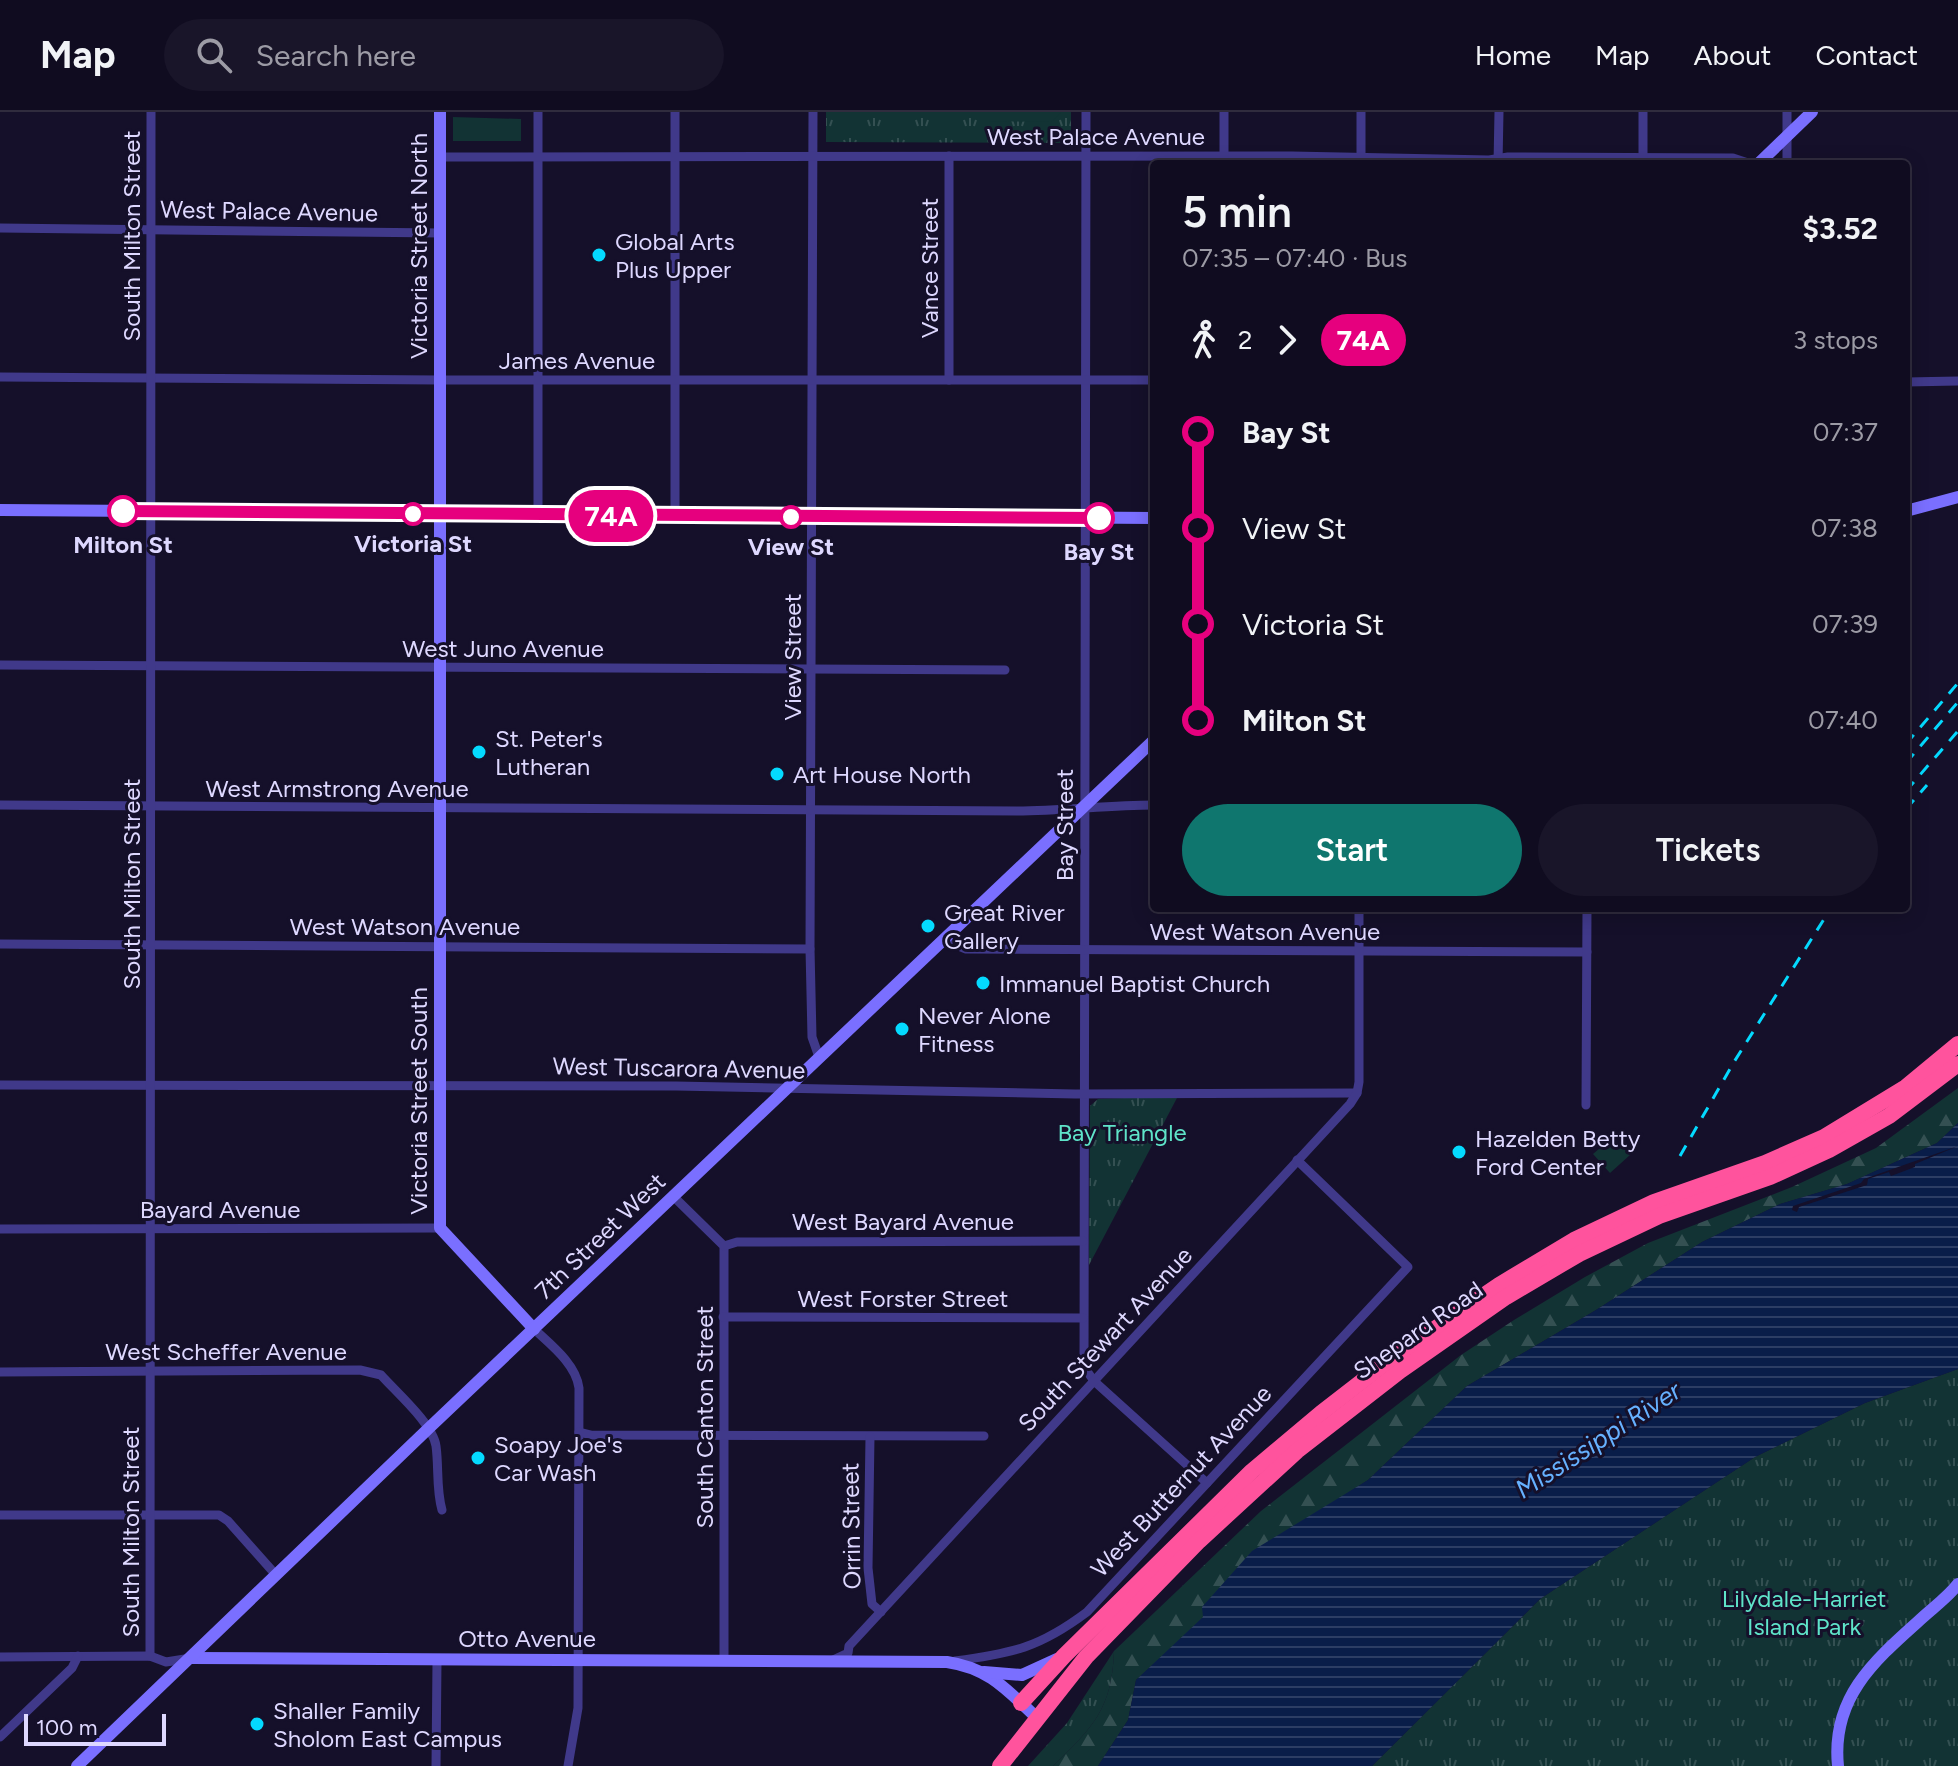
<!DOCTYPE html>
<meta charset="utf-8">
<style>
body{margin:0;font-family:Figtree,sans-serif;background:#191529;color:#f1f3f6;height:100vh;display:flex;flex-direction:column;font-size:30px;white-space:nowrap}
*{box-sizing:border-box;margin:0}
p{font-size:26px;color:#9c9ba5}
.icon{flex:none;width:44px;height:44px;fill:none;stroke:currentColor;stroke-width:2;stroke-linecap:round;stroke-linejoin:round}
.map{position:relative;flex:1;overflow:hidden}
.panel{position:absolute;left:1150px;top:48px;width:760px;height:752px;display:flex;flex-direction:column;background:#100c20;border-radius:8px;box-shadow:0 4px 20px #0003,0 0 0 2px #302c3e}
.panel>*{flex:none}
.badge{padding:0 16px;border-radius:26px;font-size:28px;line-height:52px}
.scale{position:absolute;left:24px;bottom:20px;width:142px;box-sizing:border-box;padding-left:8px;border:4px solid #ded8ff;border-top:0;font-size:22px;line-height:28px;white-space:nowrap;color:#ded8ff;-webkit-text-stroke:6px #15102a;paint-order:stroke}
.map>.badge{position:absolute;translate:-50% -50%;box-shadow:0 0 0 4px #fff}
.legs{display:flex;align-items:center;gap:12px;height:88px;padding:0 32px;font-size:26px}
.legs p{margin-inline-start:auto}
.head{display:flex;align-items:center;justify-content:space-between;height:136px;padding:0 32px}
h1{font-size:44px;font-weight:600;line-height:60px}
.cta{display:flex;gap:16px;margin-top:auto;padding:16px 32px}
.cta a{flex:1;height:92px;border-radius:48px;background:#0f766e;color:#fff;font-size:32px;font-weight:600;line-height:92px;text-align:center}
.cta a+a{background:#191529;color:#f1f3f6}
ul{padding:0 32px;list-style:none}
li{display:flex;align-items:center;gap:28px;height:96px;font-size:30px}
li i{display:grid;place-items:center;width:12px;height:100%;margin:0 10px;background:currentColor}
li i::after{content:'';width:20px;height:20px;margin:-10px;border:6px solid;border-radius:50%;background:#100c20}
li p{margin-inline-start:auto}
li:first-child i{background:linear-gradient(#0000 50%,currentColor 0)}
li:last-child i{background:linear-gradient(currentColor 50%,#0000 0)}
header{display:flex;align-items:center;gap:48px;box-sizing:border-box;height:112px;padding:0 40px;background:#100c20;border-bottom:2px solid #302c3e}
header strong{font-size:38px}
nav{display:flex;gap:44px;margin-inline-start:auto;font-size:28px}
.search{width:560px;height:72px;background:#191529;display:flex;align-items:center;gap:20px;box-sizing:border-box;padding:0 28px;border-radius:44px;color:#9c9ba5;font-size:30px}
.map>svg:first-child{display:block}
</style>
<header>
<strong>Map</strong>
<div class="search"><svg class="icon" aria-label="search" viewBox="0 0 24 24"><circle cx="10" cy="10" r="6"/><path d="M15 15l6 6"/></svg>Search here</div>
<nav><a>Home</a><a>Map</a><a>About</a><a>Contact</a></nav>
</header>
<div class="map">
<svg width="1958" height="1654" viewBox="0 0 1958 1654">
<defs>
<pattern id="grass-tufts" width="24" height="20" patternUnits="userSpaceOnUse" patternTransform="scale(2)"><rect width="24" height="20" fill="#123334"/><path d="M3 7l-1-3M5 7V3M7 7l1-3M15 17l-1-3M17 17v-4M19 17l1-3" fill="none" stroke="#345052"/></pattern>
<pattern id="forest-firs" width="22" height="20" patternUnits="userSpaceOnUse" patternTransform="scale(2)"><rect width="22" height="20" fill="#123334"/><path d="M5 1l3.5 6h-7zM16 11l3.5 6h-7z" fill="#345052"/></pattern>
<pattern id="water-rules" width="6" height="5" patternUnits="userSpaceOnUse" patternTransform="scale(2)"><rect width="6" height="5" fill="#091d49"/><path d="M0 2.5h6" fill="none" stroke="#2c3d64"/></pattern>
</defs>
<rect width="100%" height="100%" fill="#15102a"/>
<g fill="url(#grass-tufts)">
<path d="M826,0H1071V31L826,30Z"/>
<path d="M1178,984L1089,1153L1090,994L1098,987Z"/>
<path d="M1958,1257V1654H1372L1540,1487L1755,1345L1865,1291Z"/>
<path d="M1114,1539C1112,1597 1093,1615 1053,1654H1028L1067,1611Z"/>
</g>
<path fill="url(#forest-firs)" d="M1958,976V1011L1937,1031L1847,1072L1780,1092L1702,1130L1596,1198L1467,1274L1368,1368L1329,1393L1136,1568L1128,1608L1098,1654H1053C1093,1615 1112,1597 1114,1539L1261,1399L1461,1243L1514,1208L1585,1165L1648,1131L1792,1075L1876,1036Z"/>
<g fill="#123334">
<path d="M987,0H1060L1061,1L1051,10L987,9Z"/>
<path d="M453,5L521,7V29H453Z"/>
<path d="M1613,1025L1630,1043L1610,1061L1593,1042Z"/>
</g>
<path fill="url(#water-rules)" d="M1958,1011V1257L1865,1291L1755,1345L1540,1487L1372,1654H1098L1128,1608L1136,1568L1203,1505L1202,1495L1252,1439L1368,1368L1467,1274L1596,1198L1702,1130L1780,1092L1847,1072L1937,1031Z"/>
<path fill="#15102a" d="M1958,1034L1915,1052V1055L1891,1064L1889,1060L1868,1067L1867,1073L1799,1095L1797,1100L1792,1098L1793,1094L1861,1071L1864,1067Z"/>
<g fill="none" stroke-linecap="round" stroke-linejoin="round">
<g stroke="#40398a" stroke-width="9">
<path d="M538,0V403"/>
<path d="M675,0V405"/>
<path d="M813,0L810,837L812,925L819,945"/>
<path d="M1086,0L1084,1255L1094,1269L1207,1371"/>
<path d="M1361,0V52"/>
<path d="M949,44V268"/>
<path d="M440,45L1292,44L1489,48L1508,45L1733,46L1751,52"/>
<path d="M1224,52V0"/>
<path d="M1498,52L1499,0"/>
<path d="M1643,52V0"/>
<path d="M1787,52V0"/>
<path d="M0,116L441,121"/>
<path d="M0,265L440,268H1154"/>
<path d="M1906,270L1958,269"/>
<path d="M0,553L1005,558"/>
<path d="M0,693L1017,699C1063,699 1108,693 1154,693"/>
<path d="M944,828L966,837L1587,840"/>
<path d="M0,832L810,837"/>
<path d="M0,973L676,974L1075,982L1357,981"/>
<path d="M1586,993L1587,796"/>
<path d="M673,1084L724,1134V1548"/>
<path d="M0,1117L440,1116"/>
<path d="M724,1134L737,1130L1083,1129"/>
<path d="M723,1205L1083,1206"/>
<path d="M534,1217C551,1233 576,1252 579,1276L578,1596L568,1654"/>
<path d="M0,1260L360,1258L381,1263C396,1280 433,1312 436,1334C439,1356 436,1377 442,1398"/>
<path d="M579,1320L591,1323L984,1324"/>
<path d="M870,1325L868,1456L872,1492L881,1500"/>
<path d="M0,1403H219L228,1409L276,1463"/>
<path d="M150,1544L151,0"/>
<path d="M0,1545L150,1544L166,1550L191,1546"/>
<path d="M833,1548L848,1541L849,1534L1350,992L1357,981L1359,970V796"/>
<path d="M955,1549C1013,1541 1039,1536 1087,1500L1408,1155L1297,1048"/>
<path d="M0,1625L72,1556L78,1544"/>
<path d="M436,1654L437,1549"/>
</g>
<g stroke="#7a6fff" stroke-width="12">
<path d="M440,0V1116L534,1217"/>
<path d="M1758,52L1812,0"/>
<path d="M0,398L1154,406"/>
<path d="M1906,399L1958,385"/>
<path d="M191,1546L947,1550C989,1556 1007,1578 1037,1606"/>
<path d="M984,1560L1022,1563L1057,1547"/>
<path d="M77,1654L429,1316L1154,628"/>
<path d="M1838,1654C1831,1585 1875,1548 1922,1506C1934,1495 1948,1485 1958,1472"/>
</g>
<g stroke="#ff539d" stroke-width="16">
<path d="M1021,1591L1064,1544L1252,1359L1321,1301L1392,1246L1499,1173L1574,1128L1654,1090L1765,1051L1824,1025L1906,975L1958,932"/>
<path d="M1000,1654L1086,1545L1199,1429L1297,1339L1400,1259L1506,1185L1579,1142L1659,1104L1770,1065L1829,1038L1889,1004L1958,952"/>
</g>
<g stroke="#04daff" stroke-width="3" stroke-dasharray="12 10" stroke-linecap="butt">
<path d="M1906,632L1958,571"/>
<path d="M1906,651L1958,590"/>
<path d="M1906,679L1958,619"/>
<path d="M1906,697L1927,673"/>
<path d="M1680,1044L1734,950L1831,796"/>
</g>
</g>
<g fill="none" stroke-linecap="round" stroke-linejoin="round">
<defs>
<path id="line-1" d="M123,399L1099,406"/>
</defs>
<use href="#line-1" stroke="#fff" stroke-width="18"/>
<use href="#line-1" stroke="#e6007e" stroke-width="12"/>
</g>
<g fill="#04daff" stroke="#15102a" stroke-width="3">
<circle cx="599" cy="143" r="8"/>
<circle cx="479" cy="640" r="8"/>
<circle cx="777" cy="662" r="8"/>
<circle cx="928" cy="814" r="8"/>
<circle cx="983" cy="871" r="8"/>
<circle cx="902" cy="917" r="8"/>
<circle cx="1459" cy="1040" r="8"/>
<circle cx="478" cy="1346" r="8"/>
<circle cx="257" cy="1612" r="8"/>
</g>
<g fill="#fff" stroke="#e6007e" stroke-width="4">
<circle cx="123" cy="399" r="14"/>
<circle cx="413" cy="402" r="10"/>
<circle cx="791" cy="405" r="10"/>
<circle cx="1099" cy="406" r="14"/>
</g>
<g text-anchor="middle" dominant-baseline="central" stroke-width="6" stroke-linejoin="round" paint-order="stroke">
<g font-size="24" fill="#ded8ff" stroke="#15102a">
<text x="1096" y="24">West Palace Avenue</text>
<text transform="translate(269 99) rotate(1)">West Palace Avenue</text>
<text transform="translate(131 124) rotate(-90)">South Milton Street</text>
<text transform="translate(418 134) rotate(-90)">Victoria Street North</text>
<text transform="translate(929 156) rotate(-90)">Vance Street</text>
<text x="577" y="248">James Avenue</text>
<text x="503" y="536">West Juno Avenue</text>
<text transform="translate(792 545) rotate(-90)">View Street</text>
<text x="337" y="676">West Armstrong Avenue</text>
<text transform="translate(1064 713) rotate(-90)">Bay Street</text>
<text transform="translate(131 772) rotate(-90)">South Milton Street</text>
<text x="405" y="814">West Watson Avenue</text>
<text x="1265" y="819">West Watson Avenue</text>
<text transform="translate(679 956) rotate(1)">West Tuscarora Avenue</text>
<text transform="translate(418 989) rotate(-90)">Victoria Street South</text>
<text x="220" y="1097">Bayard Avenue</text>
<text x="903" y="1109">West Bayard Avenue</text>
<text transform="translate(600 1124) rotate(-44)">7th Street West</text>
<text x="903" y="1186">West Forster Street</text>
<text transform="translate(1418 1218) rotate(-35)">Shepard Road</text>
<text transform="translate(1105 1227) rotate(-47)">South Stewart Avenue</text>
<text x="226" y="1239">West Scheffer Avenue</text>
<text transform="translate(704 1305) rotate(-90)">South Canton Street</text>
<text transform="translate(1181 1369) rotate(-47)">West Butternut Avenue</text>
<text transform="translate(851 1414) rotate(-91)">Orrin Street</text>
<text transform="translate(130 1420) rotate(-90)">South Milton Street</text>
<text x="527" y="1526">Otto Avenue</text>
</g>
<g font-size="24" fill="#ded8ff" stroke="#15102a" text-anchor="start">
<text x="615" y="129">Global Arts<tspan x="615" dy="28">Plus Upper</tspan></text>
<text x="495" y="626">St. Peter's<tspan x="495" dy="28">Lutheran</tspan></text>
<text x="793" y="662">Art House North</text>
<text x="944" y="800">Great River<tspan x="944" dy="28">Gallery</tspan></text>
<text x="999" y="871">Immanuel Baptist Church</text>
<text x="918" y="903">Never Alone<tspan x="918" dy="28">Fitness</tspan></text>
<text x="1475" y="1026">Hazelden Betty<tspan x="1475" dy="28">Ford Center</tspan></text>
<text x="494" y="1332">Soapy Joe's<tspan x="494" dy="28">Car Wash</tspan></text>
<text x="273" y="1598">Shaller Family<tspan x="273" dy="28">Sholom East Campus</tspan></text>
</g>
<g font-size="24" font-weight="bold" fill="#ded8ff" stroke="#15102a">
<text x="413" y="431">Victoria St</text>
<text x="123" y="432">Milton St</text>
<text x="791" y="434">View St</text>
<text x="1099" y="439">Bay St</text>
</g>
<g font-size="24" fill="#5fe4c9" stroke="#15102a">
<text x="1122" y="1020">Bay Triangle</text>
<text x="1804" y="1486">Lilydale-Harriet<tspan x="1804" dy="28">Island Park</tspan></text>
</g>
<g font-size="26" font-style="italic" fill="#66b1ff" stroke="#15102a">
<text transform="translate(1598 1328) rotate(-33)">Mississippi River</text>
</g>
</g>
</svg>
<div class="scale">100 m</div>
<b class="badge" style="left:611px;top:404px;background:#e6007e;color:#fff">74A</b>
<section class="panel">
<div class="head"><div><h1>5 min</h1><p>07:35 – 07:40 · Bus</p></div><b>$3.52</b></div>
<div class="legs"><svg class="icon" aria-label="walk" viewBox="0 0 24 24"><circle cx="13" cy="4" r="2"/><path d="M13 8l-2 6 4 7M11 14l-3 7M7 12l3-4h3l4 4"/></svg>2<svg class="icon" aria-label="forward" viewBox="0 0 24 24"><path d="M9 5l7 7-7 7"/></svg><b class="badge" style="background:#e6007e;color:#fff">74A</b><p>3 stops</p></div>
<ul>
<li><i style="color:#e6007e"></i><b>Bay St</b><p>07:37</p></li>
<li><i style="color:#e6007e"></i><span>View St</span><p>07:38</p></li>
<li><i style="color:#e6007e"></i><span>Victoria St</span><p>07:39</p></li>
<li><i style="color:#e6007e"></i><b>Milton St</b><p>07:40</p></li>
</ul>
<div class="cta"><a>Start</a><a>Tickets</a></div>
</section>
</div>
